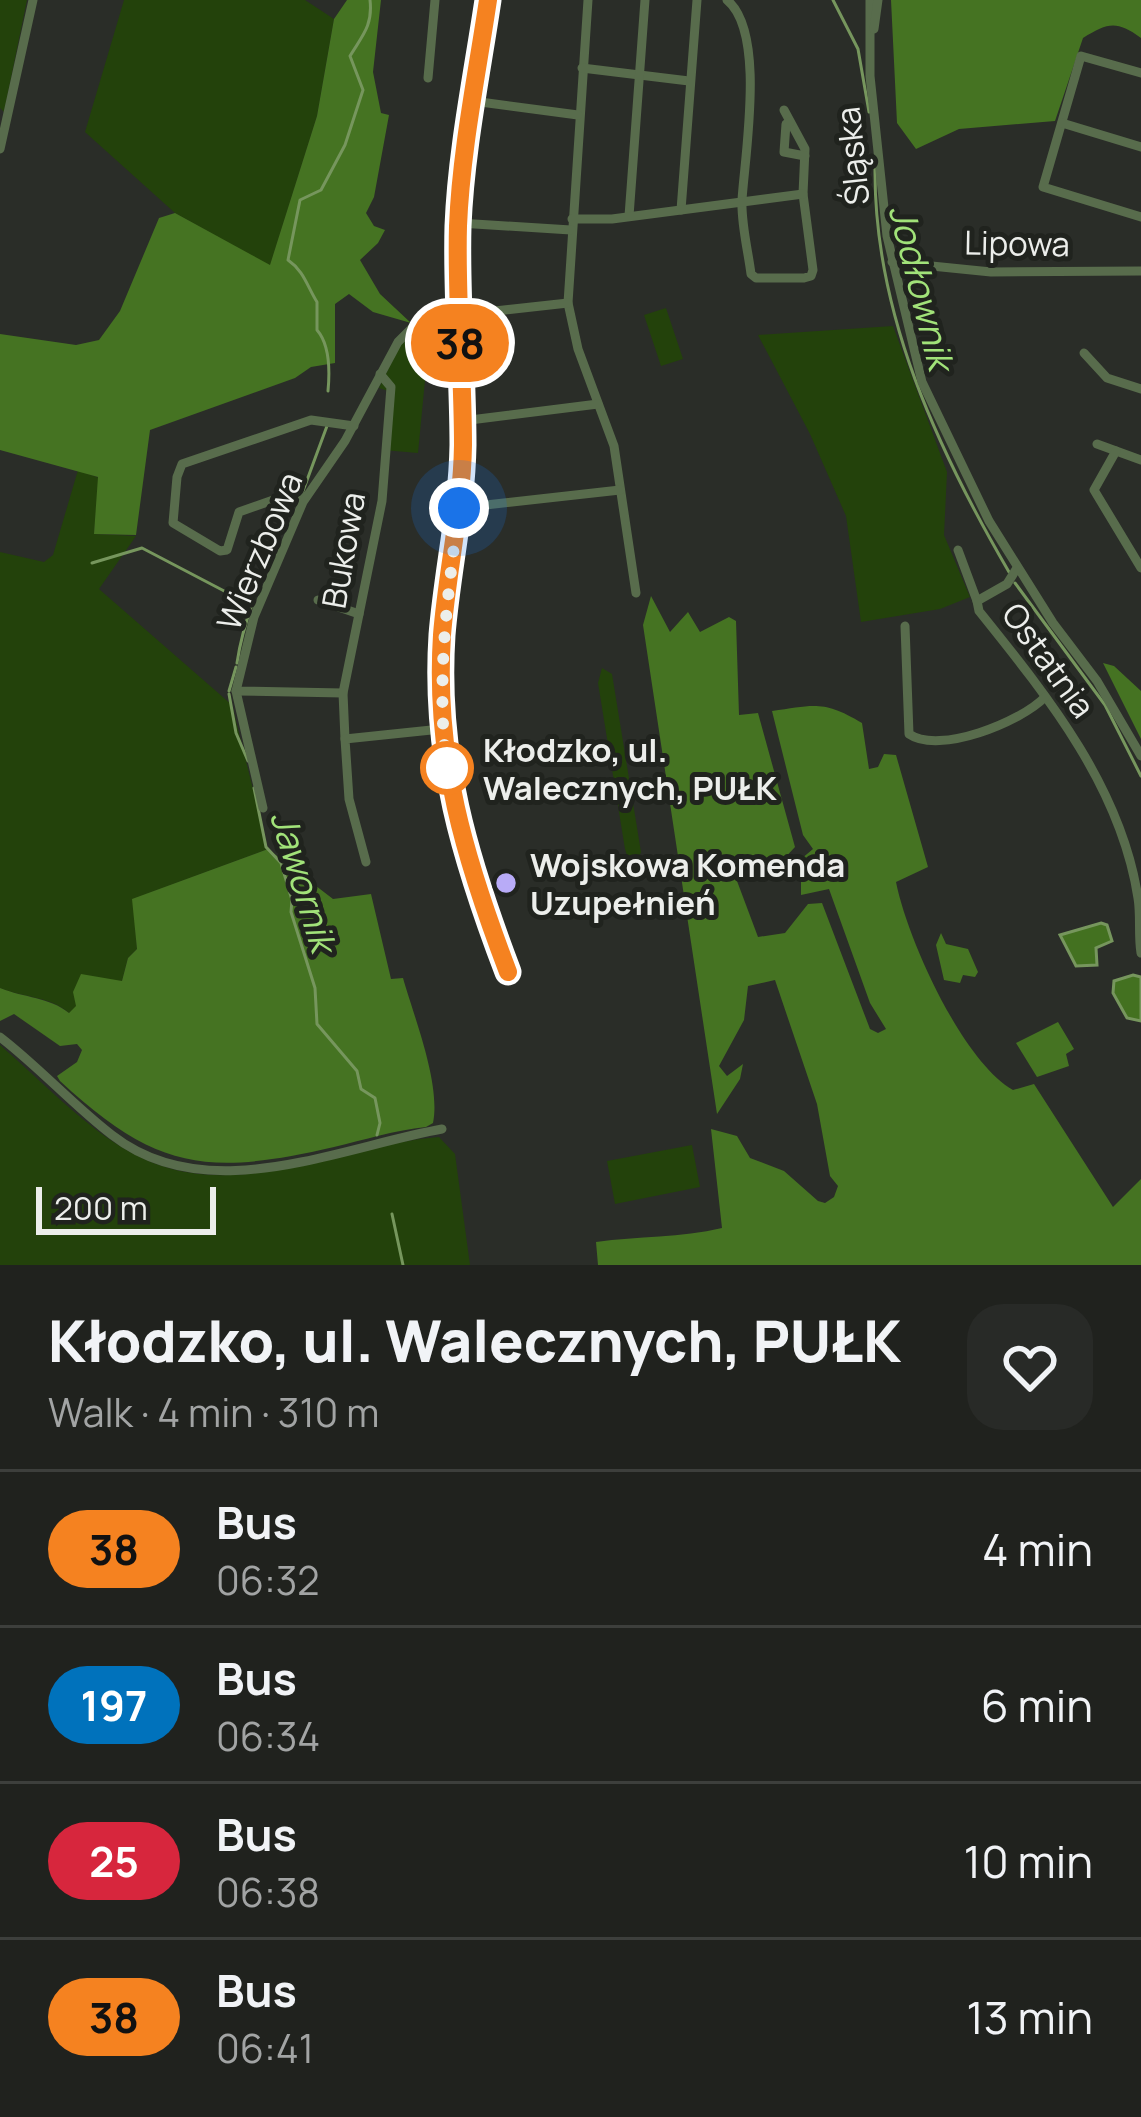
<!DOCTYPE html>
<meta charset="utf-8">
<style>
body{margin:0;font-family:Manrope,sans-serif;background:#282a27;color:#f1f3f6;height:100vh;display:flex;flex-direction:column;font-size:45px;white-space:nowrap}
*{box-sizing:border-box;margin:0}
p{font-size:39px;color:#a2a4a4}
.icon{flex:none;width:66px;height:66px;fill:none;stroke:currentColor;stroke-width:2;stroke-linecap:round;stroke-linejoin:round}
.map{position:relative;height:1265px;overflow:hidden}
.side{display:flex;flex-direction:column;background:#20221e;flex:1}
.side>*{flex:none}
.badge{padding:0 24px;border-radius:39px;font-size:42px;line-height:78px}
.scale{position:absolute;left:36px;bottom:30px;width:180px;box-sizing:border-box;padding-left:12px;border:6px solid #eceeeb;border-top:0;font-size:33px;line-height:42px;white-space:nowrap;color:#eceeeb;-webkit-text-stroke:9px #20231e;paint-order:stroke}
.you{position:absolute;width:60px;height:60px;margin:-30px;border:9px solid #fff;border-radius:50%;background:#1a73e8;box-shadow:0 0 0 18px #1a73e833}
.map>.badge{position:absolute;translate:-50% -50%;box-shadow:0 0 0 6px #fff}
.round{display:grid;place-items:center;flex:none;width:126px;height:126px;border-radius:36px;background:#282a27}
.head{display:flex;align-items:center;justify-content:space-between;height:204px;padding:0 48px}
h1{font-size:57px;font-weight:800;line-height:90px}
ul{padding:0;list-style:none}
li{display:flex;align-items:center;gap:36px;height:156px;padding:0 48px;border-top:3px solid #3d3f3c}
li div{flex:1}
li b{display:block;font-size:45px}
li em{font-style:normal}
li .badge{min-width:132px;font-weight:700;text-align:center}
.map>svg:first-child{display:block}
</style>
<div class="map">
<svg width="1141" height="1265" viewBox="0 0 1141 1265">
<rect width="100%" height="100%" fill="#2a2d28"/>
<g fill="#23420b">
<path d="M0,0H27L4,112L0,108Z"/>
<path d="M124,0H305L334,19L317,116L270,266L175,213L85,132Z"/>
<path d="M666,308L683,359L661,366L644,315Z"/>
<path d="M893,326L947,472L944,535L970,597L940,609L861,622L846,516L810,434L758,335Z"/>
<path d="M420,327L428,349L418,453L383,450L388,391L379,388L401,343Z"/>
<path d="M78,470L99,478L94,534L136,536L99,589L232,705L268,849L133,899L137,949L128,958L122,981L69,1013C50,996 24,998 0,988V552L44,562L53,555Z"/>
<path d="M602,668L612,674L641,852L637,862L628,859L625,849L598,683Z"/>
<path d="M0,1045C98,1131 144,1198 286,1168C337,1158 388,1141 439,1137L455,1154L470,1265H0Z"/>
<path d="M692,1145L700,1187L615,1204L607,1161Z"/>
</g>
<g fill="#457322">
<path d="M347,0H381L373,72L381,113L389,115L374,197L366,213L374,226L385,230L378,243L360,260L380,294L411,323L373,312L349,294L335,304V363L311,367L295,378L150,430L136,535L94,534L98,477L0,450V334L76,345L99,340L120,311L159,218L175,213L270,265L317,116L334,19Z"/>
<path d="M891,0H1141V38C1116,20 1108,23 1083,38L1055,121L959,129L916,149L897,123Z"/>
<path d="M651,596L670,632L688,612L700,632L729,617L736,621L739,715L758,713L795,847L781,862L734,873L758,937L785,933L808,904L822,903L870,1029L878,1033L886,1029L870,1003L829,889L801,895V859L813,849L803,835L772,711C814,705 824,700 862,723L869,769L878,767L884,754L896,755L928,867L896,882C907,938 962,1061 1013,1090L1034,1084L1113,1207L1141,1179V1265H598L596,1242C638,1236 681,1238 722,1228L711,1129L737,1136L750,1158L784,1171L818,1201L825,1203L834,1197L838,1186L830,1176L817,1104L775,980L748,986L744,1020L719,1066L727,1076L743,1064L740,1079L717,1114L643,625Z"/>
<path d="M1103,663L1114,666L1141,691V739Z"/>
<path d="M268,849L333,899L371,894L391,979L403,978C414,1017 441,1084 433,1123L426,1127C395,1130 364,1140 334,1147C208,1176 157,1171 60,1081L57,1076L77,1062L82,1050L77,1044L60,1046L14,1014L0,1021V988C25,998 49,997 69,1013L76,1006L73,992L81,974L122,981L128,958L137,949L132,899Z"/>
<path d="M941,933L946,944L968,949L978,972L975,977L963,975L960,983L944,980L936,945Z"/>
<path d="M1058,1022L1074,1049L1066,1054L1069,1066L1037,1077L1016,1043Z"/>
</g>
<g fill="#437120" stroke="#76965d" stroke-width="3">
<path d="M1101,923L1107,925L1112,941L1096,948L1097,965L1076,966L1060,935Z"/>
<path d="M1133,975L1141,977V1021L1127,1018L1113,993L1114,981Z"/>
</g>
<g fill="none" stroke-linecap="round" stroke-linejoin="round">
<g stroke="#76965d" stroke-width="3">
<path d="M833,0L858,49L869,112"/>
<path d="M875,169C874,314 938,450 1009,572"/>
<path d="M328,391C330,370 330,345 317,330V302C307,286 304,271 288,260L300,200L321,190L345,145L363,90L350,56C362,36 373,26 370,0"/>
<path d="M303,491L327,426"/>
<path d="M92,563L142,548L249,604"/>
<path d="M1015,583L1105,705L1141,776"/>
<path d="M237,663C242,628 261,571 281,543"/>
<path d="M229,691L236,667"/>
<path d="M229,694L236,733L248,761"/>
<path d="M254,788L266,847L281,863L292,900L291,912L315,988L317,1024L357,1071L361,1089L375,1098L380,1123L377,1135"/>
<path d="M392,1214L403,1265"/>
</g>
<g stroke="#586c4c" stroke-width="9">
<path d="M488,0L459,223L463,447L459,508L442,630L440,718L469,869L508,972"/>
<path d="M588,0L568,303L578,349L614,446L636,593"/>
<path d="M727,0C766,32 745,153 742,200C741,224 748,250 751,274L756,278H804L811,276L813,270L803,194L805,149L784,110"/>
<path d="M870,0V76L887,236L922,382L989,521L1053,623L1097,681L1141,756"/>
<path d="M874,29L878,0"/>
<path d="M582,68L689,81"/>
<path d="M1141,73L1081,56L1043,187L1141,217"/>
<path d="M428,78L435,0"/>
<path d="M473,101L578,115"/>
<path d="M790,122L786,124L784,152L805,156"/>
<path d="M1062,123L1141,147"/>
<path d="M0,149L33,0"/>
<path d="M681,210L697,0"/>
<path d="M629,216L645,0"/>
<path d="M572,219H612L803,194"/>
<path d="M459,223L571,230"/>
<path d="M892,262L991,272L1141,271"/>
<path d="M1084,353L1107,378L1141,389"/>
<path d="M462,421L598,404"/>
<path d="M1097,444L1141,460"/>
<path d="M1116,451L1094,490L1141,568"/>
<path d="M306,497L293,493L239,512L227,550L220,551L173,523L177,477L182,464L311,420L354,426"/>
<path d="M459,508L620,490"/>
<path d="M958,550L977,601L1007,584L1017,568"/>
<path d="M318,600L359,614"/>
<path d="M977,601L979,611C1048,697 1121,787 1138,898C1141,916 1138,935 1141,953"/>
<path d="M905,626L909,734C939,755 1021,722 1045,697"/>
<path d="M236,691L263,808"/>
<path d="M343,693L236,691L254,617L303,502L345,441L398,342L413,327L441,317L568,303"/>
<path d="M345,739L343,693L382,501L391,387L380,374"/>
<path d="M366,862L349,799L345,739L441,729"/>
<path d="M0,1037C39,1067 73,1105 112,1135C207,1209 337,1148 442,1129"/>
</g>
</g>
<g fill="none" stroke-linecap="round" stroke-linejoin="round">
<defs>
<path id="line" d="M488,0C477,74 461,151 458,226C456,299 463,372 463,445C462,509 447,572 442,635C434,758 465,859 508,972"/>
</defs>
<use href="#line" stroke="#fff" stroke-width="27"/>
<use href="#line" stroke="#f58220" stroke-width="18"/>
<path stroke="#eceeeb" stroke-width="12" stroke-dasharray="0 21.6" d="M447,768L448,778C435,686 447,600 459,508"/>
</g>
<circle fill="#fff" stroke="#f58220" stroke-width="6" cx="447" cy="768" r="24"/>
<circle fill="#b8abf7" stroke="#20231e" stroke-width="4.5" cx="506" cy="883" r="12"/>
<g text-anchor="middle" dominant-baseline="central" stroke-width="10" stroke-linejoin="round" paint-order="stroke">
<g font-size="33" fill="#eceeeb" stroke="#20231e">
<text transform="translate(852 156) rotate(-96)">Śląska</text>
<text transform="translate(1017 243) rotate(1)">Lipowa</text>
<text transform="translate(343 550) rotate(-80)">Bukowa</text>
<text transform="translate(259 551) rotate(-67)">Wierzbowa</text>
<text transform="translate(1049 660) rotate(54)">Ostatnia</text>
</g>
<g font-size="33" font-weight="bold" fill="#eceeeb" stroke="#20231e" text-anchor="start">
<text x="483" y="749">Kłodzko, ul.<tspan x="483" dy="38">Walecznych, PUŁK</tspan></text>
</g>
<g font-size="33" font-weight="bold" fill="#eceeeb" stroke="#20231e" text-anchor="start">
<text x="530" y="864">Wojskowa Komenda<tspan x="530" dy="38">Uzupełnień</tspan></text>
</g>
<g font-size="36" font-style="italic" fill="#a1e279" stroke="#20231e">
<text transform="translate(922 287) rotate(76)">Jodłownik</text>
<text transform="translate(304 881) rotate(73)">Jawornik</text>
</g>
</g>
</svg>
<div class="scale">200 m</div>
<div class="you" style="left:459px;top:508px"></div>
<b class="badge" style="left:460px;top:343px;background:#f58220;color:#111">38</b>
</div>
<section class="side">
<div class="head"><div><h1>Kłodzko, ul. Walecznych, PUŁK</h1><p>Walk · 4 min · 310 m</p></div><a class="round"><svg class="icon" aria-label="heart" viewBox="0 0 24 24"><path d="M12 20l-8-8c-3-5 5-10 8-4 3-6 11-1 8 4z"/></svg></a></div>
<ul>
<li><span class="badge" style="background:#f58220;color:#111">38</span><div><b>Bus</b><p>06:32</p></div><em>4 min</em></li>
<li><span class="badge" style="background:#0072bc;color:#fff">197</span><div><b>Bus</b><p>06:34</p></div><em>6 min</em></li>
<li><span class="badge" style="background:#d7263d;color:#fff">25</span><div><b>Bus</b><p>06:38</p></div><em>10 min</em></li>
<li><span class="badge" style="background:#f58220;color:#111">38</span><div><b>Bus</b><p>06:41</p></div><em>13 min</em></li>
</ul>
</section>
